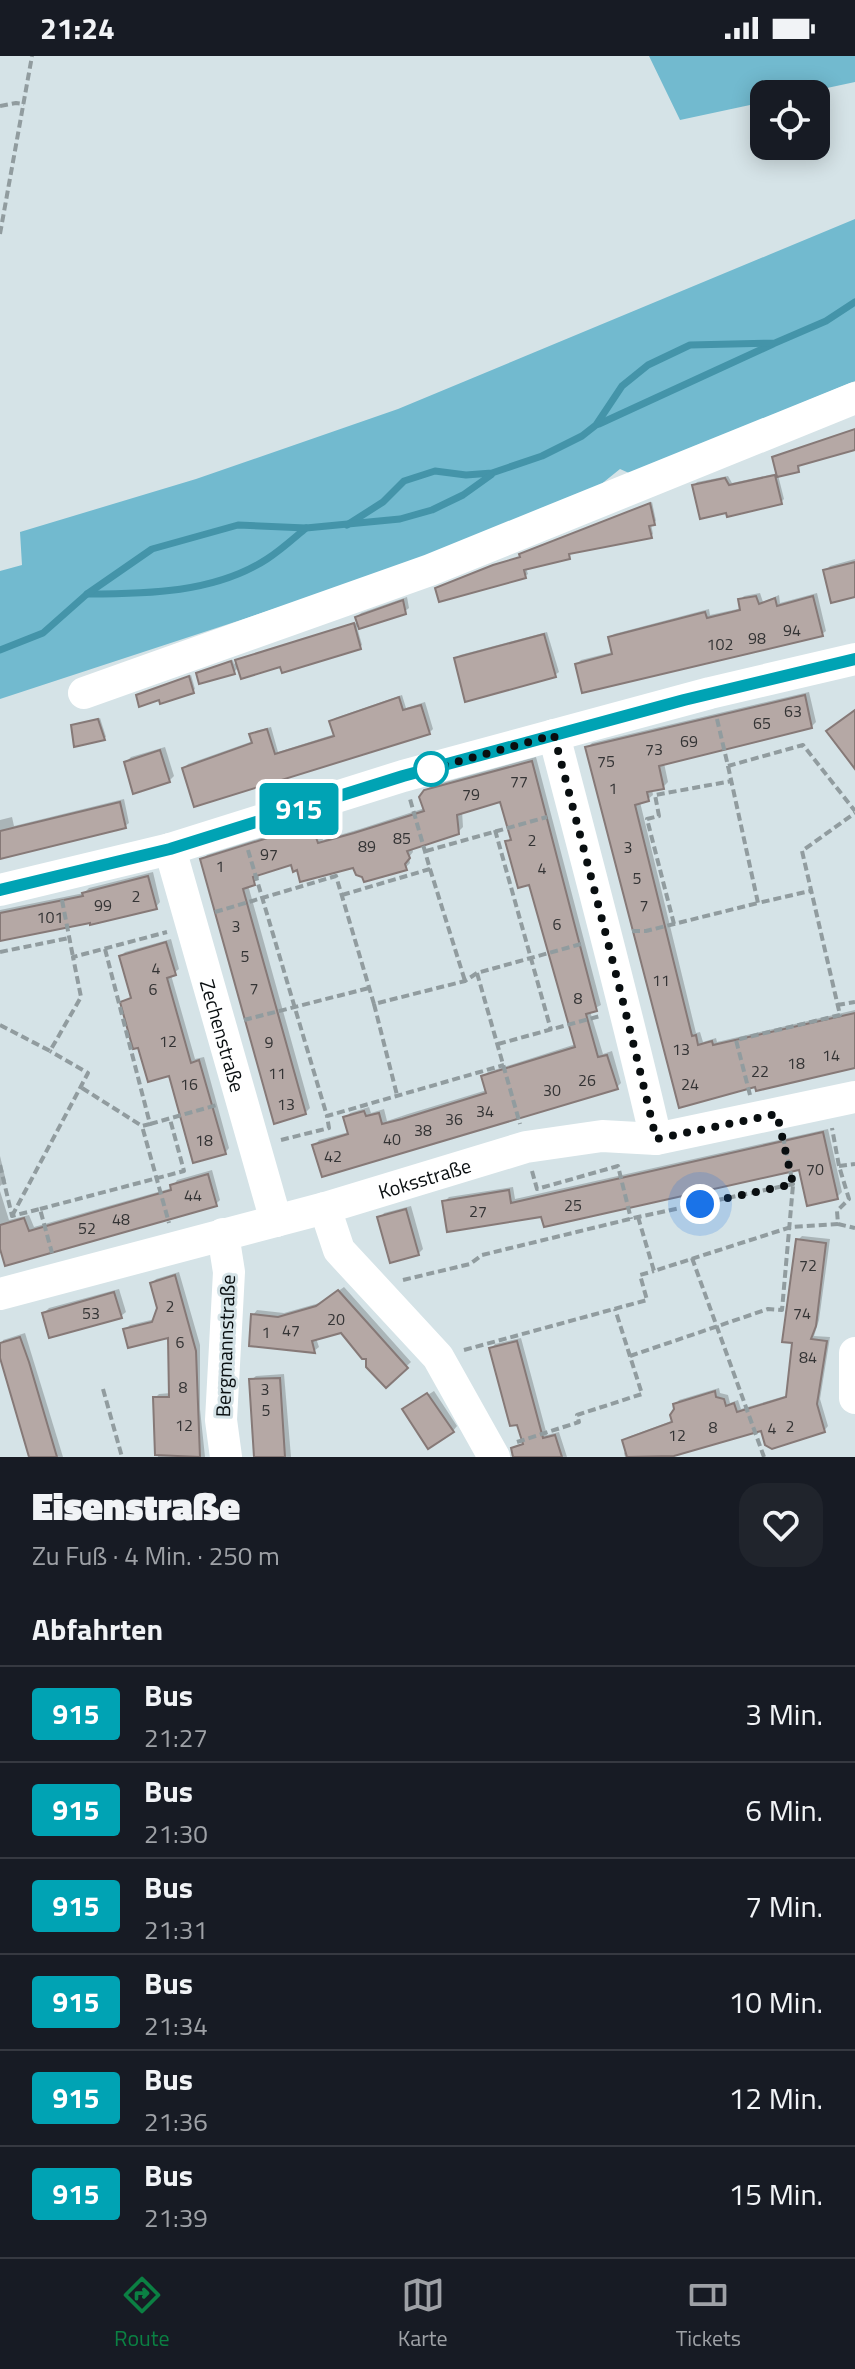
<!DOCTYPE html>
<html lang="de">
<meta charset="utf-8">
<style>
body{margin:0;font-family:"Titillium Web",sans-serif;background:#20242c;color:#f1f3f6;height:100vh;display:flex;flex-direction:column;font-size:30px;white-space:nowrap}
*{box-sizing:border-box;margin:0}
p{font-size:26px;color:#9ea1a6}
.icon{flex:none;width:44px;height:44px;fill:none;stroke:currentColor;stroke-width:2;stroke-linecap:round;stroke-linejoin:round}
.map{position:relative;height:1401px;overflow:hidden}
.details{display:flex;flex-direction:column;background:#171b24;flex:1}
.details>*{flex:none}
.badge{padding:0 16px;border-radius:6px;font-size:28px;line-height:52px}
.fabs{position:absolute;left:750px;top:24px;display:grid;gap:16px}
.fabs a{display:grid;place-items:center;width:80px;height:80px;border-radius:16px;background:#171b24;box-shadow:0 4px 20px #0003;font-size:40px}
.you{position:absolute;width:40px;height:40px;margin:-20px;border:6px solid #fff;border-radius:50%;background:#1a73e8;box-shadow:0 0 0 12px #1a73e833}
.map>.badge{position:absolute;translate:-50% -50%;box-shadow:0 0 0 4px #fff}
h2{padding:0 32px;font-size:30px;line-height:72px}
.round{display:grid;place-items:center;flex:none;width:84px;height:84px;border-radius:24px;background:#20242c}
.head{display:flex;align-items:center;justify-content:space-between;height:136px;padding:0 32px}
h1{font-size:38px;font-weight:800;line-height:60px}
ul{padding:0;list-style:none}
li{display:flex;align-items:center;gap:24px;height:96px;padding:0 32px;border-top:2px solid #363941}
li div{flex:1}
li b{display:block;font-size:30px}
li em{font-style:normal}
li .badge{min-width:88px;font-weight:700;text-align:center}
.status{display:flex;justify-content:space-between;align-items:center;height:56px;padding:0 40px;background:#171b24;direction:ltr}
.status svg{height:22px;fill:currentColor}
.menu{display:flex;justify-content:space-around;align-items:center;height:112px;border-top:2px solid #363941;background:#171b24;font-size:22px;color:#9ea1a6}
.menu a{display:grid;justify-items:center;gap:4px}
.menu .selected{color:#0b8043}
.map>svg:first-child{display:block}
</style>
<div class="status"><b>21:24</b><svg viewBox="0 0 49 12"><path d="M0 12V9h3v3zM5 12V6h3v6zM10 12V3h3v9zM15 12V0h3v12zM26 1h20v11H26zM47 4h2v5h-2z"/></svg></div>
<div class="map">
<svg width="855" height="1401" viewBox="0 0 855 1401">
<rect width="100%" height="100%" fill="#d5e3e7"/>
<g fill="#72bacf">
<path d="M649,0H855V26L799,38H764V46L680,64Z"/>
<path d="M855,163V325L729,377L638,421L620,413L589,438L530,469L0,643V515L22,509L20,476L196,423L398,353Z"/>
</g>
<g fill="#0003">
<path d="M855,374V392L800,408V412L797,400L778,419L784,443L781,446L694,429L697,426L728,420L732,427L778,417L774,401L777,399Z"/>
<path d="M652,446L656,465L651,468L653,478L651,480L571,496L569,501L526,512L528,518L525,520L440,531L522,500L524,497Z"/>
<path d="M855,503V539L825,515L830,510Z"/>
<path d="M760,537L763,546L779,539L780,547L817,537L826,575L822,578L577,608L581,604L613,596L610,582L614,578L709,553L710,559L742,552L740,544L744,540Z"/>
<path d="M407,541L409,552L404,556L357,571L362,589L360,591L282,609L239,611L234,616H200L233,604L234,608L239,603L359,566L357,561L361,557Z"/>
<path d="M547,576L559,616L555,619L456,603L460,599Z"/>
<path d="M191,619L195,633L193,635L138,639Z"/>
<path d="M809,636L816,666L811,671L664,707L668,726L663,731L652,733L653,739L648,743L640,746L696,977L700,976L703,986L716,982L717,986L855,954V1010L757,1028L680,1050L587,692L592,687Z"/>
<path d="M402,639L406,652L425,646L433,673L429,677L184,712L188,708L253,685L252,679L256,675L271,671L278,696L335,678L331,665L335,662Z"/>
<path d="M100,662L106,681L104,682L73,670Z"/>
<path d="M165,691L174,720L169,725L126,706L131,701Z"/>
<path d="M536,701L601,949L590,955L603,998L612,995L621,1027L616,1032L315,1089L319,1084L349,1076L345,1062L350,1057L369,1051L371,1057L384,1053L387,1065L408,1058L487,1034L483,1021L488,1016L576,988L530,827L507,786L512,781L501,744L462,755L463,771L458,776L412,792L413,796L409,801L410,807L405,812L293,806L258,817L259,822L248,829L310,1052L305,1057L202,804L207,799L312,766L318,768L323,784L360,773L425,752V735L431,730Z"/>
<path d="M124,743L129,767L125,770L0,801V764L12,761L14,770Z"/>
<path d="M153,816L160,846L156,851L0,883V854L84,837L89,832Z"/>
<path d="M171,883L179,913L171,919L195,1003L204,1001L229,1092L225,1097L122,946L133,940L121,900L125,896Z"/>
<path d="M828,1073L842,1136L837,1141L801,1111L543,1158L444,1146L449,1141L513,1131L515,1143Z"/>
<path d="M0,1100L6,1125L0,1130Z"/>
<path d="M212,1114L220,1144L216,1148L0,1190V1135L9,1164L29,1159L34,1171L172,1132L177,1124Z"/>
<path d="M411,1150L423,1193L418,1198L380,1162L384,1157Z"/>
<path d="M802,1180L830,1183L819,1264L814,1280L830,1281L820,1343L828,1370L824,1375L762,1372L665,1401H625L624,1397L627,1394L624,1385L628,1381L674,1364L675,1349L679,1344L719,1332L720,1337L728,1339L730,1347L738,1344L741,1353L788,1339L795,1286L798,1184Z"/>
<path d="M179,1216L200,1289V1353L205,1401H158L155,1342L159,1338L171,1337L170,1280L126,1273L130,1269L155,1263L159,1252L152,1227L156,1223Z"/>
<path d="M344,1231L411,1306L386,1329L368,1301L342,1275L316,1282L319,1291L314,1295L253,1259L257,1254L284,1257L323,1246Z"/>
<path d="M119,1233L126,1256L121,1260L44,1257L49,1252Z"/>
<path d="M25,1277L63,1401H31L0,1296L3,1284Z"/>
<path d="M521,1282L547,1379L559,1376L567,1401H529L491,1293L495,1288Z"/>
<path d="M284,1318L291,1401H256L251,1324L256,1320Z"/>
<path d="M434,1335L457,1370L453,1375L407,1352Z"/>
</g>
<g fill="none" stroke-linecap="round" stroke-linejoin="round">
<g stroke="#4494a9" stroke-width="7">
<path d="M599,368L773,288"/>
<path d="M347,469L383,446L404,425L435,415L466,419L492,417L542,400L582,380L596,369L622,330L648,309L690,289L775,287L826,265L855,246"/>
<path d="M87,538C147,538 215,537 267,503C281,494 294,482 306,472"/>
<path d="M0,594L43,577L87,538L152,493L238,469L306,472L400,463L432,454L463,439L491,419"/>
</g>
</g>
<g fill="#b5a8a5" stroke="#867977" stroke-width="2">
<path d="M855,373V394L798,410L799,416L777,421L772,401Z"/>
<path d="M775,419L782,448L727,461L726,457L700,463L692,429L725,422L729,429Z"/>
<path d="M650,447L655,469L649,470L652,482L569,498L570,503L524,514L526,522L439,546L435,532L493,509L520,501L519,498Z"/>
<path d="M855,506V541L831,547L823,514Z"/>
<path d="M756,540L759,548L775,542L777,550L813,540L823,580L582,637L575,608L612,598L608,581L705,556L707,562L740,554L738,543Z"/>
<path d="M403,544L406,558L359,573L355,561Z"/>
<path d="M354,567L361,593L282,617L280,611L241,623L235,604Z"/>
<path d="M544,578L556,621L465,646L454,602Z"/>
<path d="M231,605L235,618L199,628L196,617Z"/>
<path d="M189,620L194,637L160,648L159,644L139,651L136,639Z"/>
<path d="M805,639L812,672L659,710L664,733L647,736L649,745L635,749L692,980L696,979L698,989L712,985L713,989L855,957V1012L756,1035L755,1031L679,1052L585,691Z"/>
<path d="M399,641L403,654L421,649L430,678L194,751L182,712L252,687L249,678L267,673L275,698L334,680L329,665Z"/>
<path d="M855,654V713L826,675Z"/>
<path d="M98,663L105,684L74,691L71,669Z"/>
<path d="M160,694L170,726L133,738L124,706Z"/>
<path d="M532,705L597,955L586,958L598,1001L607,999L618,1033L322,1121L312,1089L348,1078L343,1061L364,1055L366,1060L379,1057L382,1068L402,1063L486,1037L481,1020L575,991L529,829L518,832L505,785L511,784L500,746L457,759L459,778L407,795L410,802L405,808L407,814L364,826L362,821L356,819L353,812L300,826L297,814L293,816L291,809L253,821L255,829L243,833L306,1058L274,1068L200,803L306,770L313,773L318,787L354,777L424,755L419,741L424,734Z"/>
<path d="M120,746L126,772L0,803V775Z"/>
<path d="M148,820L157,853L90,869V867L0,885V857L83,840L82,837Z"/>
<path d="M166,886L176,919L167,922L191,1007L199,1004L226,1098L193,1107L169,1020L148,1026L138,992L133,993L120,946L131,942L119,900Z"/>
<path d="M823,1076L838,1143L807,1150L799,1114L544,1171L541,1161L447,1176L442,1145L509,1134L511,1147Z"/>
<path d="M208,1118L217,1150L5,1210L0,1193V1169L24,1162L29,1175L171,1134L170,1129Z"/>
<path d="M406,1153L419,1199L390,1207L377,1161Z"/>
<path d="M796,1183L826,1187L816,1270L811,1283L827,1285L817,1348L825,1376L772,1393L765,1389L761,1375L674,1400L627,1401L622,1384L672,1366L670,1359L674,1353L673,1348L715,1335L716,1341L724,1343L726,1350L734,1347L737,1356L786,1341L792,1287L782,1286Z"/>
<path d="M175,1219L196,1295L200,1401L155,1399L153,1341H169L168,1282L128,1292L123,1273L152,1266L157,1252L150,1227Z"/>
<path d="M338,1234L408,1312L386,1332L366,1311V1303H362L341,1277L312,1285L315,1297L249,1290L251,1258L278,1261L316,1250Z"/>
<path d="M114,1236L122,1262L49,1282L42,1257Z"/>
<path d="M20,1281L29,1306L57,1401H29L0,1302V1287Z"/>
<path d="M517,1285L543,1382L555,1379L562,1401H513L511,1392L523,1388L517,1369L510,1370L489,1292Z"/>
<path d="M280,1322L285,1401H254L249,1323Z"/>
<path d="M427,1337L454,1376L428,1393L402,1353Z"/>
</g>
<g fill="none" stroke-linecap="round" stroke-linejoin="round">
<g stroke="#919c9f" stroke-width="4" stroke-dasharray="8 4" stroke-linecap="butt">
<path d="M0,50L16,47L24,48"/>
<path d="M0,178L32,0"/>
<path d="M717,663L728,710L803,689L855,755"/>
<path d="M728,710L758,847L810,835"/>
<path d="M495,774L551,974"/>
<path d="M248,794L327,1060"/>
<path d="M426,795L547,761"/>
<path d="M430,813L465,925"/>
<path d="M342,839L430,813L410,743"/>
<path d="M62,844L73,901"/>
<path d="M215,856L336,820L374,948L465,925L477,917L581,888"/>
<path d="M674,868L647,763L659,760L655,739L732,725"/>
<path d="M632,875H646L758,847"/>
<path d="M105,893L150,1068L142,1070L169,1167"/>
<path d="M0,896L69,882"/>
<path d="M477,917L520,1068"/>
<path d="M374,948L397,1039"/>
<path d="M837,949L855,946"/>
<path d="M244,964L369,932"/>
<path d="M0,969L50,995L81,941L73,901L167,876"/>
<path d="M498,988L600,960"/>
<path d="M82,1032L142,1070"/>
<path d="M750,1039L736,984L840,959L802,795L855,757"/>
<path d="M150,1068L217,1049"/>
<path d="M281,1084L329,1072L327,1060L504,1009"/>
<path d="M0,1109L12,1160L40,1153L52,1197"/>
<path d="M839,1110L855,1108"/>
<path d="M532,1115L537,1133L618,1110L631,1163"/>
<path d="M40,1153L184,1115L170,1063"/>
<path d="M12,1160L88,1017L50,995"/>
<path d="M638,1161L654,1215L791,1171L838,1168L837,1155L849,1143L839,1110L832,1072"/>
<path d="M838,1168L855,1172"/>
<path d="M692,1202L764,1401"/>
<path d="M403,1224L470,1208L482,1199L638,1161L793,1128L783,1081"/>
<path d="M464,1294L647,1244L640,1219L654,1215"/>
<path d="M630,1300L768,1253L782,1254L793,1129"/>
<path d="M103,1333L122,1401"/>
<path d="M517,1386L579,1366L577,1359L642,1338L615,1253"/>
</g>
<g stroke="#fff" stroke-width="32">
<path d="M84,637L430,514L855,342"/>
<path d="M554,679C589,814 625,948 656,1083"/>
<path id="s1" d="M170,793L276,1165"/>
<path d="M0,834L170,793L403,720L710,637L855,603"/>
<path d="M325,1152L339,1194L438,1301L494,1401"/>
<path d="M223,1178L229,1216L221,1364L226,1401"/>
<path id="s2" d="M0,1238L325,1152L526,1091L602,1080L656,1083L855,1041"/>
<path d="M855,1297V1342"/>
</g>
</g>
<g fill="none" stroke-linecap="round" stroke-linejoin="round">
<defs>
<path id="line" d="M0,834L170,793L403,720L684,644L855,603"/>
</defs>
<use href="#line" stroke="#fff" stroke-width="18"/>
<use href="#line" stroke="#00a3b4" stroke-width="12"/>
<path stroke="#090e10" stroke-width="8" stroke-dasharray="0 14.4" d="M431,713L554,679C589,814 625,948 656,1083L777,1058L793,1128L700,1148"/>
</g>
<circle fill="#fff" stroke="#00a3b4" stroke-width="4" cx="431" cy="713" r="16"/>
<g text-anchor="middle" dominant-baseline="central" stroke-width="6" stroke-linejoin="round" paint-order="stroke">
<g font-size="16" fill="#343435">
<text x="792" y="574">94</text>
<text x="757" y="582">98</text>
<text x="720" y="588">102</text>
<text x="793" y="655">63</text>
<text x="762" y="667">65</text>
<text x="689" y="685">69</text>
<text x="654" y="693">73</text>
<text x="606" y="705">75</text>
<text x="519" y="725">77</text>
<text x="613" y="732">1</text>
<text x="471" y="738">79</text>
<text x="402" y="782">85</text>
<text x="532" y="784">2</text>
<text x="367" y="790">89</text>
<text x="628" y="791">3</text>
<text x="269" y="798">97</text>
<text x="220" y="810">1</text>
<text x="542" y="812">4</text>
<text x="637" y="822">5</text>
<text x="136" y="840">2</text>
<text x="103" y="849">99</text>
<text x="644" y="849">7</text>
<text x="50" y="861">101</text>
<text x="557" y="868">6</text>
<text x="236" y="870">3</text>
<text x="245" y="900">5</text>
<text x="156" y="912">4</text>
<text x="661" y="924">11</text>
<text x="254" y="932">7</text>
<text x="153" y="933">6</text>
<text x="578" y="942">8</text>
<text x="168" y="985">12</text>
<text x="269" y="986">9</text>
<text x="681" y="993">13</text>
<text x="831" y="999">14</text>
<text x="796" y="1007">18</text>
<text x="760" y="1015">22</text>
<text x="277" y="1017">11</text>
<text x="587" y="1024">26</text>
<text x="189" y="1028">16</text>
<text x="690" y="1028">24</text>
<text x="552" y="1034">30</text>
<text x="286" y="1048">13</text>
<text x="485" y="1055">34</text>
<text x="454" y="1063">36</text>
<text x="423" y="1074">38</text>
<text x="392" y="1083">40</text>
<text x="204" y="1084">18</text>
<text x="333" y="1100">42</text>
<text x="815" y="1113">70</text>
<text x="193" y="1139">44</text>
<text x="573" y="1149">25</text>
<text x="478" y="1155">27</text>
<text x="121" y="1163">48</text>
<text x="87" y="1172">52</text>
<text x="808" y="1209">72</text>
<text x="170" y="1250">2</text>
<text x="91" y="1257">53</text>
<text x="802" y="1257">74</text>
<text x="336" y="1263">20</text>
<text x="291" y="1274">47</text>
<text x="266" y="1276">1</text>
<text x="180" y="1286">6</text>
<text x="808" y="1301">84</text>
<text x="183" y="1331">8</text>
<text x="265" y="1333">3</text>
<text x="266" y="1354">5</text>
<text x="184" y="1369">12</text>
<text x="790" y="1370">2</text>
<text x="713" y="1371">8</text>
<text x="772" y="1372">4</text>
<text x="677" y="1379">12</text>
</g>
<g font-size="20" fill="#090e10" stroke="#d5e3e7">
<text stroke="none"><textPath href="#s1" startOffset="194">Zechenstraße</textPath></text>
<text stroke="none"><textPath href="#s2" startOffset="440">Koksstraße</textPath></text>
<text transform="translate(225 1290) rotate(-88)">Bergmannstraße</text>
</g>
</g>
</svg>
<div class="fabs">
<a><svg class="icon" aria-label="locate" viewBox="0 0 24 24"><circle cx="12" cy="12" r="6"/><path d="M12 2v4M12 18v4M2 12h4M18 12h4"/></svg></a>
</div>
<div class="you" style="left:700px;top:1148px"></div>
<b class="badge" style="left:299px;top:753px;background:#00a3b4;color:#fff">915</b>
</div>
<section class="details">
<div class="head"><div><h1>Eisenstraße</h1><p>Zu Fuß · 4 Min. · 250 m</p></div><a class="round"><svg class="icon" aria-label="heart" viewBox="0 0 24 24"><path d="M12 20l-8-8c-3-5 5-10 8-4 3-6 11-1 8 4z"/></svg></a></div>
<h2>Abfahrten</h2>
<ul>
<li><span class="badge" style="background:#00a3b4;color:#fff">915</span><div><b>Bus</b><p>21:27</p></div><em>3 Min.</em></li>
<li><span class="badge" style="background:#00a3b4;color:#fff">915</span><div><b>Bus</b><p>21:30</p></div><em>6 Min.</em></li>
<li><span class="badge" style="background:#00a3b4;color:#fff">915</span><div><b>Bus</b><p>21:31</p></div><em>7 Min.</em></li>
<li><span class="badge" style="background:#00a3b4;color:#fff">915</span><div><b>Bus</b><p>21:34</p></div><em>10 Min.</em></li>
<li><span class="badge" style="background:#00a3b4;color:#fff">915</span><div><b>Bus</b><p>21:36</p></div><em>12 Min.</em></li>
<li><span class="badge" style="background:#00a3b4;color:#fff">915</span><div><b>Bus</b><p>21:39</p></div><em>15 Min.</em></li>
</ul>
</section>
<nav class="menu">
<a class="selected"><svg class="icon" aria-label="directions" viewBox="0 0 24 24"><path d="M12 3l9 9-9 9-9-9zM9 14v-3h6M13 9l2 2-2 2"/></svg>Route</a>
<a><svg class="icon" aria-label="map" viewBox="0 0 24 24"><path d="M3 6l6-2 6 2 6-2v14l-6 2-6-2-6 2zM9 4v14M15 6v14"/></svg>Karte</a>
<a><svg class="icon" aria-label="tickets" viewBox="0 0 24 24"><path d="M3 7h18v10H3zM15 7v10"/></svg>Tickets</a>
</nav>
